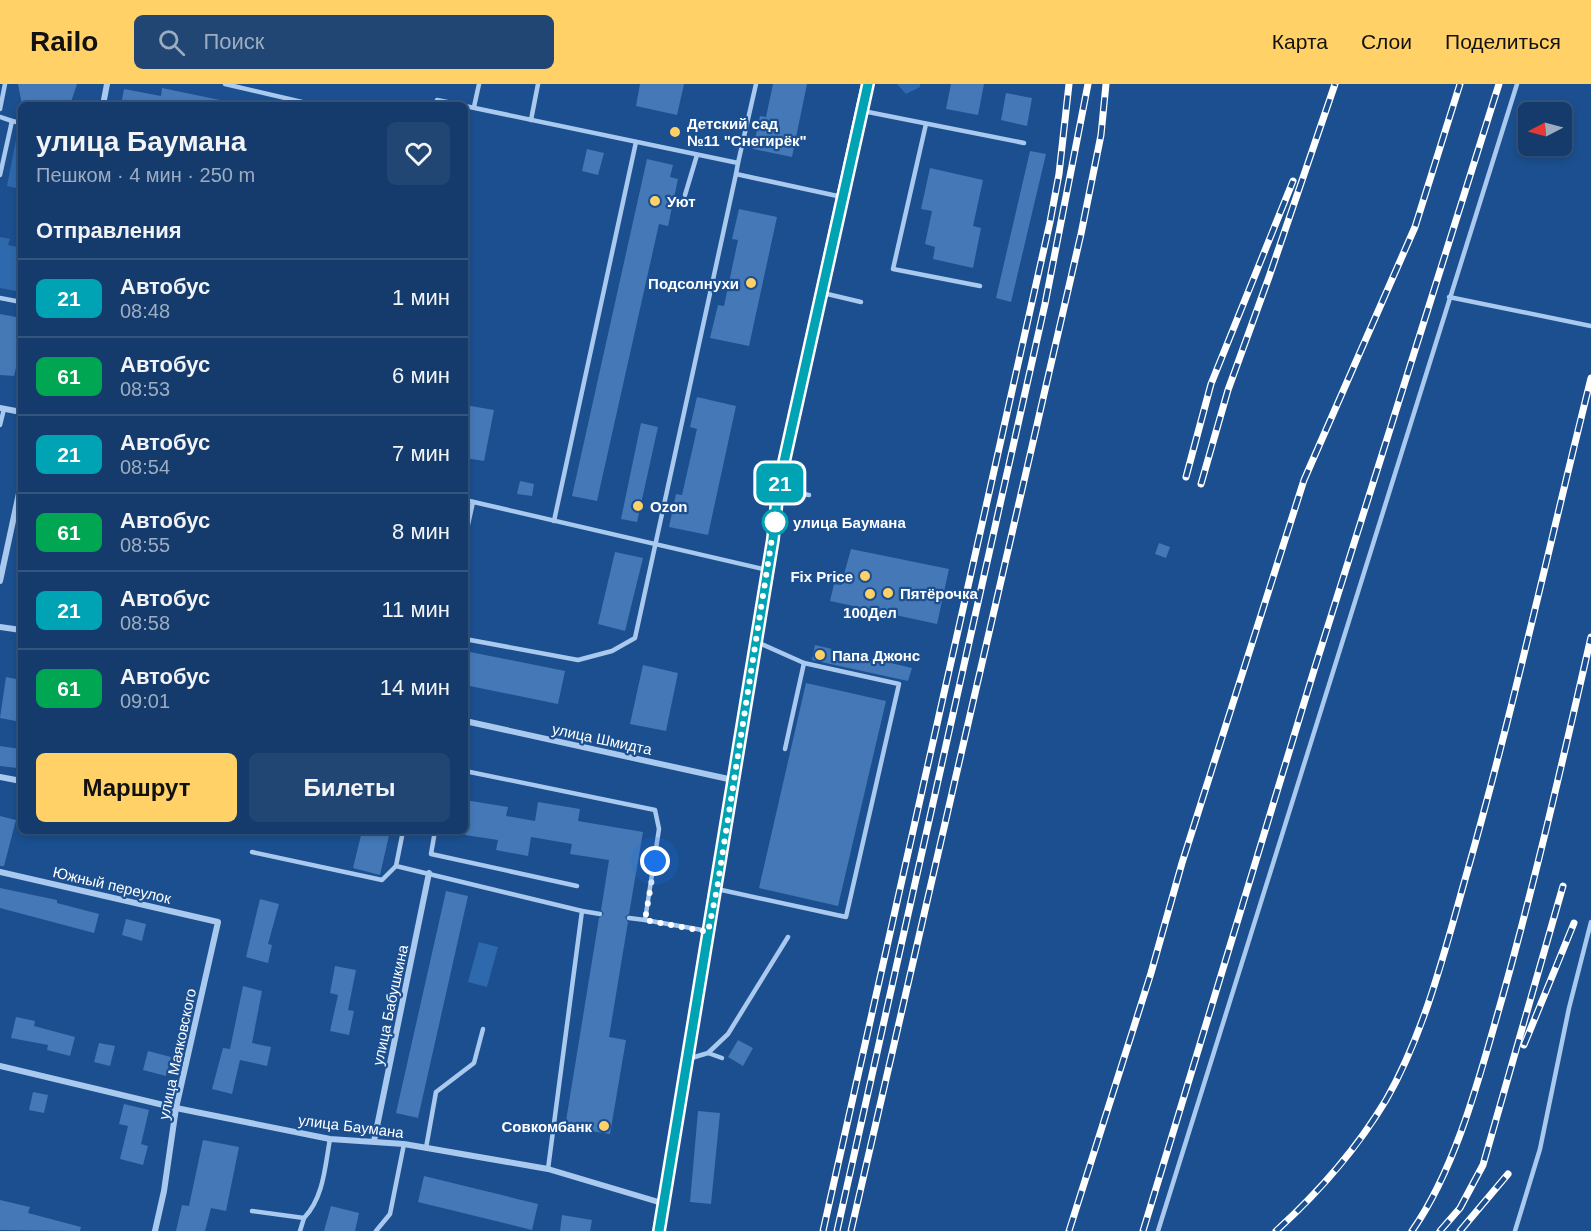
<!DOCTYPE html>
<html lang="ru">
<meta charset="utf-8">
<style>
body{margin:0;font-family:Arial,sans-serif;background:#214673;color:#f1f3f6;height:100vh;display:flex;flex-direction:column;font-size:22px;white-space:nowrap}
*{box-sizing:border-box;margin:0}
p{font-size:20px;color:#9dadc1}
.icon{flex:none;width:33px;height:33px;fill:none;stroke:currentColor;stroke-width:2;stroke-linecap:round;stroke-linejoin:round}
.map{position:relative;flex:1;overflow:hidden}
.drawer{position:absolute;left:18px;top:18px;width:450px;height:732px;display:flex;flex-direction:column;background:#143b6b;border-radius:9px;box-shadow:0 3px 9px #0003,0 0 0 2px #33557e}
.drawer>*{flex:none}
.badge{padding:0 12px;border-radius:9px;font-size:21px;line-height:39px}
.needle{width:39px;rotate:264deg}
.tools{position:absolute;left:1518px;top:18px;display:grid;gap:12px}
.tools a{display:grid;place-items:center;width:54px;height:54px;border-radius:9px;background:#143b6b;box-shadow:0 3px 9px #0003,0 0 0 2px #33557e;font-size:30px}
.you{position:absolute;width:30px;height:30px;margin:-15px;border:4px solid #fff;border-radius:50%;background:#1a73e8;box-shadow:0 0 0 9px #1a73e833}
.map>.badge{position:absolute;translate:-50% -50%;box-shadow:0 0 0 3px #fff}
h2{padding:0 18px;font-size:22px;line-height:54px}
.round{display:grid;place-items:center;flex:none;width:63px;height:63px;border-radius:9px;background:#214673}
.summary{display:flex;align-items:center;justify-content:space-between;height:102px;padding:0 18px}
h1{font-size:28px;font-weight:700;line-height:45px}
.action{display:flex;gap:12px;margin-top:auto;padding:12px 18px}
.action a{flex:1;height:69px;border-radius:9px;background:#ffd166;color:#111;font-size:24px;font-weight:700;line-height:69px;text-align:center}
.action a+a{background:#214673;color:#f1f3f6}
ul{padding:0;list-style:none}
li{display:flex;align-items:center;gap:18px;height:78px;padding:0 18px;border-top:2px solid #33557e}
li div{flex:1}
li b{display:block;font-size:22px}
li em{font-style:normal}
li .badge{min-width:66px;font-weight:700;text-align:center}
header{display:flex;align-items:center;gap:36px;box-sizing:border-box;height:84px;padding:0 30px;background:#ffd166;color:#111}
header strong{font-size:28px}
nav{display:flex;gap:33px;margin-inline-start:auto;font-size:21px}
.search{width:420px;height:54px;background:#214673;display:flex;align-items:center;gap:15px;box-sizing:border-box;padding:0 21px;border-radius:9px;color:#9dadc1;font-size:22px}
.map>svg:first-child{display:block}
</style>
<header>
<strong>Railo</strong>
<div class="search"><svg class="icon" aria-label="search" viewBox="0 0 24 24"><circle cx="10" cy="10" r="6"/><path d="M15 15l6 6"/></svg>Поиск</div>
<nav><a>Карта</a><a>Слои</a><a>Поделиться</a></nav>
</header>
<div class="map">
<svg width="1591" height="1147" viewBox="0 0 1591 1147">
<rect width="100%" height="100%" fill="#1b4f8f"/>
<g fill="#2e69ad">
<path d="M897,0H920V3L906,10Z"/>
<path d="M18,45L21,46V105L7,102Z"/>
<path d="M0,153L21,157L10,155L8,161L21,164V191L17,190L16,197L21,198V208L0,204Z"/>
<path d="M479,858L498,863L487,903L468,898Z"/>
</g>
<g fill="#4478b7">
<path d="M18,0H77L70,21H22Z"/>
<path d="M640,0H684L677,31L636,22Z"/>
<path d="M773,0H807L792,73L753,65L760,32L766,33Z"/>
<path d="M951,0H984L978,31L946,25Z"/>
<path d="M162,4L220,16V21H121L124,5L161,12Z"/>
<path d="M1006,9L1032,14L1027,42L1001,36Z"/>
<path d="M587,65L604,69L598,91L582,87Z"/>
<path d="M1030,67L1046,70L1011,218L996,214Z"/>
<path d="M647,75L673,81L670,93L678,95L668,142L659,140L597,417L572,412Z"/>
<path d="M930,84L983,96L973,142L981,144L973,184L933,175L935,163L925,160L932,127L921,125Z"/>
<path d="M739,125L777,133L749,262L710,254L718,221L724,222L738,156L732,155Z"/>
<path d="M0,230L16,233L21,238V263L14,292L0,291Z"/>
<path d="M697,313L736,322L708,451L669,443L676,410L682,411L697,345L690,343Z"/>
<path d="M465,321L494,326L484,377L465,374Z"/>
<path d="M641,339L658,343L637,438L621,435Z"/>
<path d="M520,397L534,400L532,412L517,410Z"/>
<path d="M1159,459L1170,463L1166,474L1155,470Z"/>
<path d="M851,465L949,485L937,540L830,517L834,500L841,501Z"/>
<path d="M615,468L643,474L625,547L598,540Z"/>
<path d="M815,561L912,584L908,597L812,576Z"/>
<path d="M465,567L565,587L558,620L465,601Z"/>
<path d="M643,581L678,589L666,647L630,640Z"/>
<path d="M6,593L21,596V638L0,634Z"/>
<path d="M806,599L886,617L838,822L759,804Z"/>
<path d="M0,662L20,665L17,684L0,682Z"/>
<path d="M465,716L508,723L506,732L535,737L538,718L580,725L578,737L643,748L629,830L625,833L628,838L609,953L626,956L610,1050L565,1043L599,834L604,830L601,826L609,776L570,770L572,760L531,753L528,772L496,766L498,756L465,751Z"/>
<path d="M0,732L16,736L4,782H0Z"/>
<path d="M362,747H390L380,791L353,784Z"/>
<path d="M0,804L57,816V819L99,830L94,849L0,824Z"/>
<path d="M446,807L468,812L418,1034L396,1029Z"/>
<path d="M260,815L279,820L268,860L272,861L268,879L246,873Z"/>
<path d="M126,835L146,840L142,857L122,851Z"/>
<path d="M335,882L356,886L348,926L354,927L349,951L330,947L338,911L330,909Z"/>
<path d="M243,902L262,907L252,959L271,963L267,982L240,976L232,1010L212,1005L223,964L230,965Z"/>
<path d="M16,933L35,937L34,942L75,953L70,972L47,966L48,961L11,954Z"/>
<path d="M738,956L753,964L743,982L728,973Z"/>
<path d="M99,959L115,962L110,982L94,978Z"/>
<path d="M148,967L171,973L166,992L143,986Z"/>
<path d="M33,1008L48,1011L44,1029L29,1026Z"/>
<path d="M124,1020L149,1026L141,1060L148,1062L143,1081L120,1075L128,1042L119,1040Z"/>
<path d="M698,1027L720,1029L711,1120L690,1118Z"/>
<path d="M203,1056L239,1063L226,1127L211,1124L205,1147H176L182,1121L189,1122Z"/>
<path d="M424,1092L538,1120L532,1146L418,1118Z"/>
<path d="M0,1116L30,1123L28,1129L81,1143L80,1147L0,1146Z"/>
<path d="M331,1122L359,1129L355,1147H324Z"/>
<path d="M562,1131L592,1136L590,1147H560Z"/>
</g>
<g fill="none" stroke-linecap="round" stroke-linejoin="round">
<g stroke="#a9c9ee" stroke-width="4.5">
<path d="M225,0L315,21"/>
<path d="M436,21L437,16L462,21"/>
<path d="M465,22L738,79L736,90L842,113"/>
<path d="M474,23L479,0"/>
<path d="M0,25L5,0"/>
<path d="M863,27L1024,59"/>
<path d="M0,33L12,37"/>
<path d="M531,36L538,0"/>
<path d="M926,40L893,185L980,202"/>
<path d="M738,79L756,0"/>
<path d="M0,91L12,37L21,39"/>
<path d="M685,111L697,71"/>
<path d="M823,209L861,218"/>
<path d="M1449,213L1591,242"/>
<path d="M0,214L21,218"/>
<path d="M0,341L4,325"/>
<path d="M778,405L809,411"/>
<path d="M465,416L767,486"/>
<path d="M554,437L636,58"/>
<path d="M465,454L473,418"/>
<path d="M465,555L578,576L612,567L635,554L736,90"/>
<path d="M785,665L804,579"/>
<path d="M465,687L655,726L659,745L645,836L708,847"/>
<path d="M403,747L396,782L582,827L548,1085"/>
<path d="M435,747L431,770L577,802"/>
<path d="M252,768L382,796L396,782"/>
<path d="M717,805L846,833L899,600L804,579L757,558"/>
<path d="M582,827L600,830"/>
<path d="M629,834L645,836"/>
<path d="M708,969L722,974"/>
<path d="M688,975L708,969L728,950L788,853"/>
<path d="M426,1064L436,1008L474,979L483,945"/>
<path d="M252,1127L304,1134C324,1113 325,1082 330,1055"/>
<path d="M300,1147L304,1134"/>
<path d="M376,1147L390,1130L404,1060"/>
<path d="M1158,1147L1517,0"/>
<path d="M1515,1147L1540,1065L1569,924L1591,838"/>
</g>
<g stroke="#a9c9ee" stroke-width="6">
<path d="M103,21L107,0"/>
<path d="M0,324L21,328"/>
<path d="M0,497L21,400"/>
<path d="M0,543L21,546"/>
<path d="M465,637L733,696"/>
<path d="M0,693L21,697"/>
<path d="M0,788L218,838L176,1024L164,1107L155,1147"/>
<path d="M0,982L176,1024L330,1055L404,1060L548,1085L662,1119"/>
<path d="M374,1057L429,789"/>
</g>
<path stroke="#d6e6fa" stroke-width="12" d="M659,1147L773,455L778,405L867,0"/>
<defs>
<g id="rail">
<path d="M1186,393L1211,300L1293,97"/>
<path d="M1201,400L1228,306L1269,193L1335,0"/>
<path d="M1524,961L1574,839"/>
<path d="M823,1147L1050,138L1059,90L1069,0"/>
<path d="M837,1147L1045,220L1088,0"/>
<path d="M851,1147L1081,150L1101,51L1106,0"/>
<path d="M1069,1147L1151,889L1182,779L1304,396L1415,143L1460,0"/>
<path d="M1143,1147L1315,583L1499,0"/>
<path d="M1276,1147C1319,1108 1356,1066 1386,1016C1426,946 1446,862 1468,785C1514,623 1550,458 1591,294"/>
<path d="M1412,1147C1454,1087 1477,1002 1497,932C1533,807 1562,680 1591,553"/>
<path d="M1440,1147L1460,1124L1483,1081L1563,802"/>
<path d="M1460,1147L1508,1090"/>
</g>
</defs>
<use href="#rail" stroke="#fff" stroke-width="7"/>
<use href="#rail" stroke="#1b4f8f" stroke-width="4.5" stroke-dasharray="14" stroke-linecap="butt"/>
</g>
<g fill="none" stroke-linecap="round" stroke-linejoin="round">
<defs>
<path id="line" d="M659,1147L773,455L778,405L868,0"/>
</defs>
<use href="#line" stroke="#fff" stroke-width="14"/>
<use href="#line" stroke="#00a3b4" stroke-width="9"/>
<path stroke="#fff" stroke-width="6" stroke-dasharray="0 10.8" d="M655,777L645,836L708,848L717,805L775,435V438"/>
</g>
<g fill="#ffd166" stroke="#1b4f8f" stroke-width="2">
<circle cx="675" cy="48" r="6"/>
<circle cx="655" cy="117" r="6"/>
<circle cx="751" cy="199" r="6"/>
<circle cx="638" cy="422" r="6"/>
<circle cx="865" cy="492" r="6"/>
<circle cx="888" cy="509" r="6"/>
<circle cx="870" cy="510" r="6"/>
<circle cx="820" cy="571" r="6"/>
<circle cx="604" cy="1042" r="6"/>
</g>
<circle fill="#fff" stroke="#00a3b4" stroke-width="3" cx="775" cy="438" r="12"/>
<g text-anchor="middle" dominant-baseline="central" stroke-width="4.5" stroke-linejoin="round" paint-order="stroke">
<g font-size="15" font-weight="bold" fill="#fff" stroke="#1b4f8f" text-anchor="start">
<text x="687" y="39">Детский сад<tspan x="687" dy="17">№11 "Снегирёк"</tspan></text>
<text x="667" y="117">Уют</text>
<text x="739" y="199" text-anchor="end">Подсолнухи</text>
<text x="650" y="422">Ozon</text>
<text x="853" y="492" text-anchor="end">Fix Price</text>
<text x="900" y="509">Пятёрочка</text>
<text x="870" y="528" text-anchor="middle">100Дел</text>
<text x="832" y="571">Папа Джонс</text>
<text x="592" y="1042" text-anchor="end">Совкомбанк</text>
</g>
<g font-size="15" font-weight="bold" fill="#fff" stroke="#1b4f8f" text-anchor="start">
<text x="793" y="438">улица Баумана</text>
</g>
<g font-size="15" fill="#fff" stroke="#1b4f8f">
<text transform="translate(602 655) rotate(12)">улица Шмидта</text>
<text transform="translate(112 801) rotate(13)">Южный переулок</text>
<text transform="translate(390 921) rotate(-78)">улица Бабушкина</text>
<text transform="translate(177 970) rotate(-78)">улица Маяковского</text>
<text transform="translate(351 1042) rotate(7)">улица Баумана</text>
</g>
</g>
</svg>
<div class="tools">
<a><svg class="needle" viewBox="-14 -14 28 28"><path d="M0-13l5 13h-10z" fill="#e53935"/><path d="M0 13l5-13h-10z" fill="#9dadc1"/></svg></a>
</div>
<div class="you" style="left:655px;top:777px"></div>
<b class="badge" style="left:780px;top:399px;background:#00a3b4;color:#fff">21</b>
<section class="drawer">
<div class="summary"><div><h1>улица Баумана</h1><p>Пешком · 4 мин · 250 m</p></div><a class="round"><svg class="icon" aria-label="heart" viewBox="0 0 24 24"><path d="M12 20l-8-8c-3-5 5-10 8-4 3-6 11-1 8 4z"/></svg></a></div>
<h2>Отправления</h2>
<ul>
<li><span class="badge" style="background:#00a3b4;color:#fff">21</span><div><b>Автобус</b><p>08:48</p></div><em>1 мин</em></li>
<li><span class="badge" style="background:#00a651;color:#fff">61</span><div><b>Автобус</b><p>08:53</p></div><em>6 мин</em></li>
<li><span class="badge" style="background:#00a3b4;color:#fff">21</span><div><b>Автобус</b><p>08:54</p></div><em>7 мин</em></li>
<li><span class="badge" style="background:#00a651;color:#fff">61</span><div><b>Автобус</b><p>08:55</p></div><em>8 мин</em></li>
<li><span class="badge" style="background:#00a3b4;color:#fff">21</span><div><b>Автобус</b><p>08:58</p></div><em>11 мин</em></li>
<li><span class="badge" style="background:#00a651;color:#fff">61</span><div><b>Автобус</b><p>09:01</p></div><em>14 мин</em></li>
</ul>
<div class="action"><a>Маршрут</a><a>Билеты</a></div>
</section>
</div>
